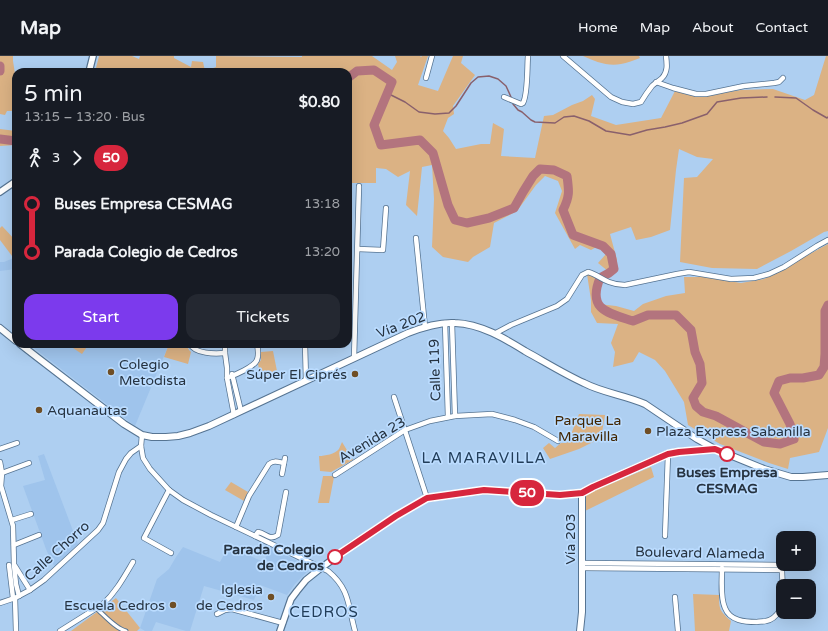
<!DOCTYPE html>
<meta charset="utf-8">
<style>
body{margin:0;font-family:"Varela Round",sans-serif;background:#242831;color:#f1f3f6;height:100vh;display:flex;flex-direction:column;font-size:15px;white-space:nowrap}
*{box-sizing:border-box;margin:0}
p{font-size:13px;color:#9ea1a6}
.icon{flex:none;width:22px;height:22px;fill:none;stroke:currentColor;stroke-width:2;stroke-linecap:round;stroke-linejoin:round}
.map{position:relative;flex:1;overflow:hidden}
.panel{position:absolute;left:12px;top:12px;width:340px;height:280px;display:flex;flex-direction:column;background:#171b24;border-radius:12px;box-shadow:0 4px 16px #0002}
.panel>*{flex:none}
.badge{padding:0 8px;border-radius:13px;font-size:14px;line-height:26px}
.controls{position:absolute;left:776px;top:475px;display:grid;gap:8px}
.controls a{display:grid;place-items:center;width:40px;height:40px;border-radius:8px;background:#171b24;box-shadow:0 4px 16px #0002;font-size:20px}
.map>.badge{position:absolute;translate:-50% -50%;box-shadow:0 0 0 2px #fff}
.legs{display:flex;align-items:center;gap:6px;height:44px;padding:0 12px;font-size:13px}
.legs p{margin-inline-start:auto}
.head{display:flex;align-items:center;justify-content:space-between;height:68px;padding:0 12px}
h1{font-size:22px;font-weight:600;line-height:30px}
.primary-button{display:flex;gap:8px;margin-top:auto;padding:8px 12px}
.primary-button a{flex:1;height:46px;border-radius:12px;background:#7c3aed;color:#fff;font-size:16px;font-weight:600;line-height:46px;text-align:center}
.primary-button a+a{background:#242831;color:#f1f3f6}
ul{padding:0 12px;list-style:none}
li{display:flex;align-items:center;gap:14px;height:48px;font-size:15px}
li i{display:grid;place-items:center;width:6px;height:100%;margin:0 5px;background:currentColor}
li i::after{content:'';width:10px;height:10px;margin:-5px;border:3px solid;border-radius:50%;background:#171b24}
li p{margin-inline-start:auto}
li:first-child i{background:linear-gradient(#0000 50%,currentColor 0)}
li:last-child i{background:linear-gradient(currentColor 50%,#0000 0)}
header{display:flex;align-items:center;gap:24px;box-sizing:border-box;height:56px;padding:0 20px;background:#171b24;border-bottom:1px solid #363941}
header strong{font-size:19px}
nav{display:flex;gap:22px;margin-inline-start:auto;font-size:14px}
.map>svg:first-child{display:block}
</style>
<header>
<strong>Map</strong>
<nav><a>Home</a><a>Map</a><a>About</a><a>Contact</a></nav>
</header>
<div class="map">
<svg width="828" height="575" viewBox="0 0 828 575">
<rect width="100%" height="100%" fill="#aecff1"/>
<g fill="#9fc4ec">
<path d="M16,201V213L0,215V206H4Z"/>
<path d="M37,288H169L135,370L34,292Z"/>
<path d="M44,398L78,488L55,510L52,507L46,493L23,430L45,424L38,400Z"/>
<path d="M183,491L220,506L227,493L248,499L264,506L270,491L311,512L295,528L287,539L260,529L254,544L204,530L190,575H186L156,566L152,575H145L140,572L157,523L169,513L176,501Z"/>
</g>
<g fill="#dbb284">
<path d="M0,0H13V5L16,24V47L14,49L16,51V55H7L5,59L0,58Z"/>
<path d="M99,0H132L139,3L140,0H174V2L191,11L192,5L203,6L205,15L216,11V0L302,1V0H372L392,14L397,6L395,0H420L421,1L422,0H428L418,29L438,35L453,0H463L461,7L475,19L453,50L454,58L448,62L443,75L449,82L456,93L481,88H490L493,67L504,73L501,100L535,102L544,60L553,59L572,49L583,45L592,39L595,43L591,60L616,69L661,62L675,35L697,41L741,34L773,33L805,44L814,39L826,0H828V175L824,176L791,195L757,213L712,212L680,206L684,122L697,121L713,103L697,101L679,93L676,114L670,174L651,181L636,184L631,171L610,178L617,204L609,216L598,207L606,198L598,190L591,194L580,189L575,193L555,157L562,135L558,125L545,120L536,129L517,155L494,167L490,191L473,201L468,206L443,201L432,191L434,143L432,109L422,111L417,160L406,149L410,115L398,121L386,113L376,112V127H348V16H95Z"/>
<path d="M583,0H639L640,2C634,4 627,7 621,8C608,11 594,5 583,0Z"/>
<path d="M0,73L16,75V89L0,90Z"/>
<path d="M2,170L16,185V198L12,200L0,184V172Z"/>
<path d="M828,188V372L819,396L790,402L788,413L769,407L720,388L688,369L684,346L665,315L655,304L639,296L633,306L613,311L615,296L611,287L618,268L597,267L591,256V244L587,218L596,220L598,248L616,250L634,255L643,248L666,240L685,237L684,221H704L741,227L764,223Z"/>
<path d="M67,288H89L82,298Z"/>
<path d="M169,288H186L189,294L191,296L188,308L164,301Z"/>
<path d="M273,295L277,315L261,323L258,308L261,304V296Z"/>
<path d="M579,358L605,359L601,382L579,393L550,403L543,392L549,387L555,392L561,387H566L568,386Z"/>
<path d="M342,386L353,404L331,416L320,415L319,400C325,400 335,398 339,393C340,391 341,388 342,386Z"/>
<path d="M651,411L654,421L585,455V440L588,437Z"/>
<path d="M323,420H333L334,421L329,447H318Z"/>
<path d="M231,426L248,436L244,445L225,434Z"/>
<path d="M693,538L719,539C719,554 720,555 731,565L729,575H695Z"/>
<path d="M116,542L140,572L137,575H71Z"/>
</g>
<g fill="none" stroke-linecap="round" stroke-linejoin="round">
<g stroke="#89606c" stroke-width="1.5">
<path d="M387,37L405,46L419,56L435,58L449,57L456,50L471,27L478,21L489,20L498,23L506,30L511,41"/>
<path d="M775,41L796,42L813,54L827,62L828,61"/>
<path d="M513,48L518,54L522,56L531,64L535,66L555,67L564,61L574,60L589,65L606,75L630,79L647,74L665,71L682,67L707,58L717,46L741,42L767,41"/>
</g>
<g stroke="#b3747e" stroke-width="9">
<path d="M0,10V15"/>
<path d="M348,22L357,15L374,14L392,26L374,69L381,89L420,84L433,97L448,149L455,164L467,167L489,162L514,152L523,136L533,120L540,113L554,114L567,120C569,135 570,140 563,154L573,179L603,190L611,198L614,213L609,217L600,222C587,254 608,257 633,265L648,259H676L691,274L695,296L700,308L702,327L693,342L696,350L703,356L716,360L764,386L780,388L794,383L790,368L774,337L779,325L790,322H803L819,319L824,311L825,298V255L828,249"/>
<path d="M0,83L16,85"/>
</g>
<defs>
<path id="pedestrian" d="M96,552C104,559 116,573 126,575"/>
<g id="minor">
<path d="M563,0L611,41L622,46L633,48L641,46C644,41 648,35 652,30C655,27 659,25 662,22C668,16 667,8 666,0"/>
<path d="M426,22L432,0"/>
<path d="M656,26L673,32L696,38H706L744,30L774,27L779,26L783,22"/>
<path d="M504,41L521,48L523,47C528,38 527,11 528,0"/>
<path d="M416,182L425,271"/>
<path d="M358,193L383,194L386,152"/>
<path d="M445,267L448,361"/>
<path d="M452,267L455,360"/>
<path d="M496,277L511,269L557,250L567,243L582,219L588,216C596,218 601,223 609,226C614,228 619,229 625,229L677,218L689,216L731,223L754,222L769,218L784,211L817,190L828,184"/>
<path d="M190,288C195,298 215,298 225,297"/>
<path d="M225,288V297L227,312V322L234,359"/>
<path d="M305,288L306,324"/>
<path d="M354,302L359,130"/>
<path d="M232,318L241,355"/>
<path d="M227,322C235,319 254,311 257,304C259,299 258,293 257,288"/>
<path d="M394,341L427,442"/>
<path d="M142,379L141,390L143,402L150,413L169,434L183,444L211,459L328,515C350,533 348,550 355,575"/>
<path d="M0,393L17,387"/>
<path d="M0,406L2,417L1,430L13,470L14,509L16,528L19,540"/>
<path d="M2,417L29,407"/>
<path d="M282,418L285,402"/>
<path d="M335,419L405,374L430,365L455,360L492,358L515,364L534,371L558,385"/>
<path d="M169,434L144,482L171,497"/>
<path d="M12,464L31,458"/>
<path d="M236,471L249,440L269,408C274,404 278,406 284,407"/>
<path d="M255,480L258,476C266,477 269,485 278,479L286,436"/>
<path d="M665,480L668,398"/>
<path d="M14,489L39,479"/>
<path d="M582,507L782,509V514L582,512"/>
<path d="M9,509L13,542"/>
<path d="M15,510L30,534"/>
<path d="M722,512C722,524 720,541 725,552C730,565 745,566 757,566C759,565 763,566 766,565C772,564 777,559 780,554C785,544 782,525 782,514"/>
<path d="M675,541L678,575"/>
<path d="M15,542L16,575"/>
<path d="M0,547L15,542L30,534L44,524L98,474L103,467L119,416L126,403L131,397L141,390"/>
<path d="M217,558L225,554L232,553L283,567"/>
<path d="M60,575L103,548C116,536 124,521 133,506"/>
</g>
<g id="tertiary">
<path d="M89,16L93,0"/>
<path d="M0,136L16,125"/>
<path d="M280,575L291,543L297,535L306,524L321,512L352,489L396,460L427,442L485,434L560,439L582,437"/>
</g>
<g id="secondary">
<path d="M0,272L16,285"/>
<path d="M20,288L38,302L124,368L142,379L152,381H166L178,380L190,377L209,370L408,277C423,271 439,266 455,267C481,268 504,282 525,295C545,306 564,318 584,327C603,337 625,339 645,348L697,383L715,393L764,413L791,421H803L828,419"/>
<path d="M580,575L582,556V437L593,431L668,398L679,396L715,393"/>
</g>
</defs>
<use href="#pedestrian" stroke="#567492" stroke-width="5"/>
<use href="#minor" stroke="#567492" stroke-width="6"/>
<use href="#tertiary" stroke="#567492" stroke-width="8"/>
<use href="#secondary" stroke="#567492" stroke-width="8"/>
<use href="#pedestrian" stroke="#fff" stroke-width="3"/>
<use href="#minor" stroke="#fff" stroke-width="4.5"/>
<use href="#tertiary" stroke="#fff" stroke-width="5.5"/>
<use href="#secondary" stroke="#fff" stroke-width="6"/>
</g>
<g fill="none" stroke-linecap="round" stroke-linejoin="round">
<defs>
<path id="line-1" d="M335,501L396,460L427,442L484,434L560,439L582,437L593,431L668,398L679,396L715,393L727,398"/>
</defs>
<use href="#line-1" stroke="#fff" stroke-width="9"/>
<use href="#line-1" stroke="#d7263d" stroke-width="6"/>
</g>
<g fill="#6f4e25" stroke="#bbdcff" stroke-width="1.5">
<circle cx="111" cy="316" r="4"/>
<circle cx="355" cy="318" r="4"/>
<circle cx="39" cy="354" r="4"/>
<circle cx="648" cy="375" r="4"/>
<circle cx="271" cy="541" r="4"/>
<circle cx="173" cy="549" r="4"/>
</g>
<g fill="#fff" stroke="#d7263d" stroke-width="2">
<circle cx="727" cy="398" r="7"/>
<circle cx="335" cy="501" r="7"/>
</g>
<g text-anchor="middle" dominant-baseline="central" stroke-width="3.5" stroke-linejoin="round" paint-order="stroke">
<g font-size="14" fill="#263341" stroke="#bbdcff">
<text transform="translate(401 269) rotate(-21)">Vía 202</text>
<text transform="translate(435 314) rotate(-92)">Calle 119</text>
<text transform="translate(372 384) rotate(-31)">Avenida 23</text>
<text transform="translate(570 483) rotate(-90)">Vía 203</text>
<text transform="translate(57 495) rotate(-42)">Calle Chorro</text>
<text transform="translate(700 497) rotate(1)">Boulevard Alameda</text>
</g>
<g font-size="14" fill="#263341" stroke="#bbdcff" text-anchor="start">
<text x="119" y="308">Colegio<tspan x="119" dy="16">Metodista</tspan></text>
<text x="347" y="318" text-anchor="end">Súper El Ciprés</text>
<text x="47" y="354">Aquanautas</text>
<text x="656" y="375">Plaza Express Sabanilla</text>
<text x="263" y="533" text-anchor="end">Iglesia<tspan x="263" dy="16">de Cedros</tspan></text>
<text x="165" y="549" text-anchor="end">Escuela Cedros</text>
</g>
<g font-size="14" fill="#412500" stroke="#bbdcff">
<text x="588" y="364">Parque La<tspan x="588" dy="16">Maravilla</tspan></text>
</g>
<g font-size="14" font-weight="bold" fill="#263341" stroke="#bbdcff">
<text x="727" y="416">Buses Empresa<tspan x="727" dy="16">CESMAG</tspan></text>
<text x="324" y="493" text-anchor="end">Parada Colegio<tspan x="324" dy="16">de Cedros</tspan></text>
</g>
<g font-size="15" letter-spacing="1" fill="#213d59" stroke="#bbdcff">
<text x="484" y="402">LA MARAVILLA</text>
<text x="324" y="556">CEDROS</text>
</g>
</g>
</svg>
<div class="controls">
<a>+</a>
<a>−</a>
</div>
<b class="badge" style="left:527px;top:437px;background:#d7263d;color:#fff">50</b>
<section class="panel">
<div class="head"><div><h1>5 min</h1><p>13:15 – 13:20 · Bus</p></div><b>$0.80</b></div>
<div class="legs"><svg class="icon" aria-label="walk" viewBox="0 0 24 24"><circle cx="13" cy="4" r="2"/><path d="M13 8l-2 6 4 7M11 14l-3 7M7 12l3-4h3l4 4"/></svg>3<svg class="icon" aria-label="forward" viewBox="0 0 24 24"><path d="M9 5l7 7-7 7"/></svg><b class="badge" style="background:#d7263d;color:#fff">50</b></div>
<ul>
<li><i style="color:#d7263d"></i><b>Buses Empresa CESMAG</b><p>13:18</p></li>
<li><i style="color:#d7263d"></i><b>Parada Colegio de Cedros</b><p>13:20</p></li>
</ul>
<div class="primary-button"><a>Start</a><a>Tickets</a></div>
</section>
</div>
